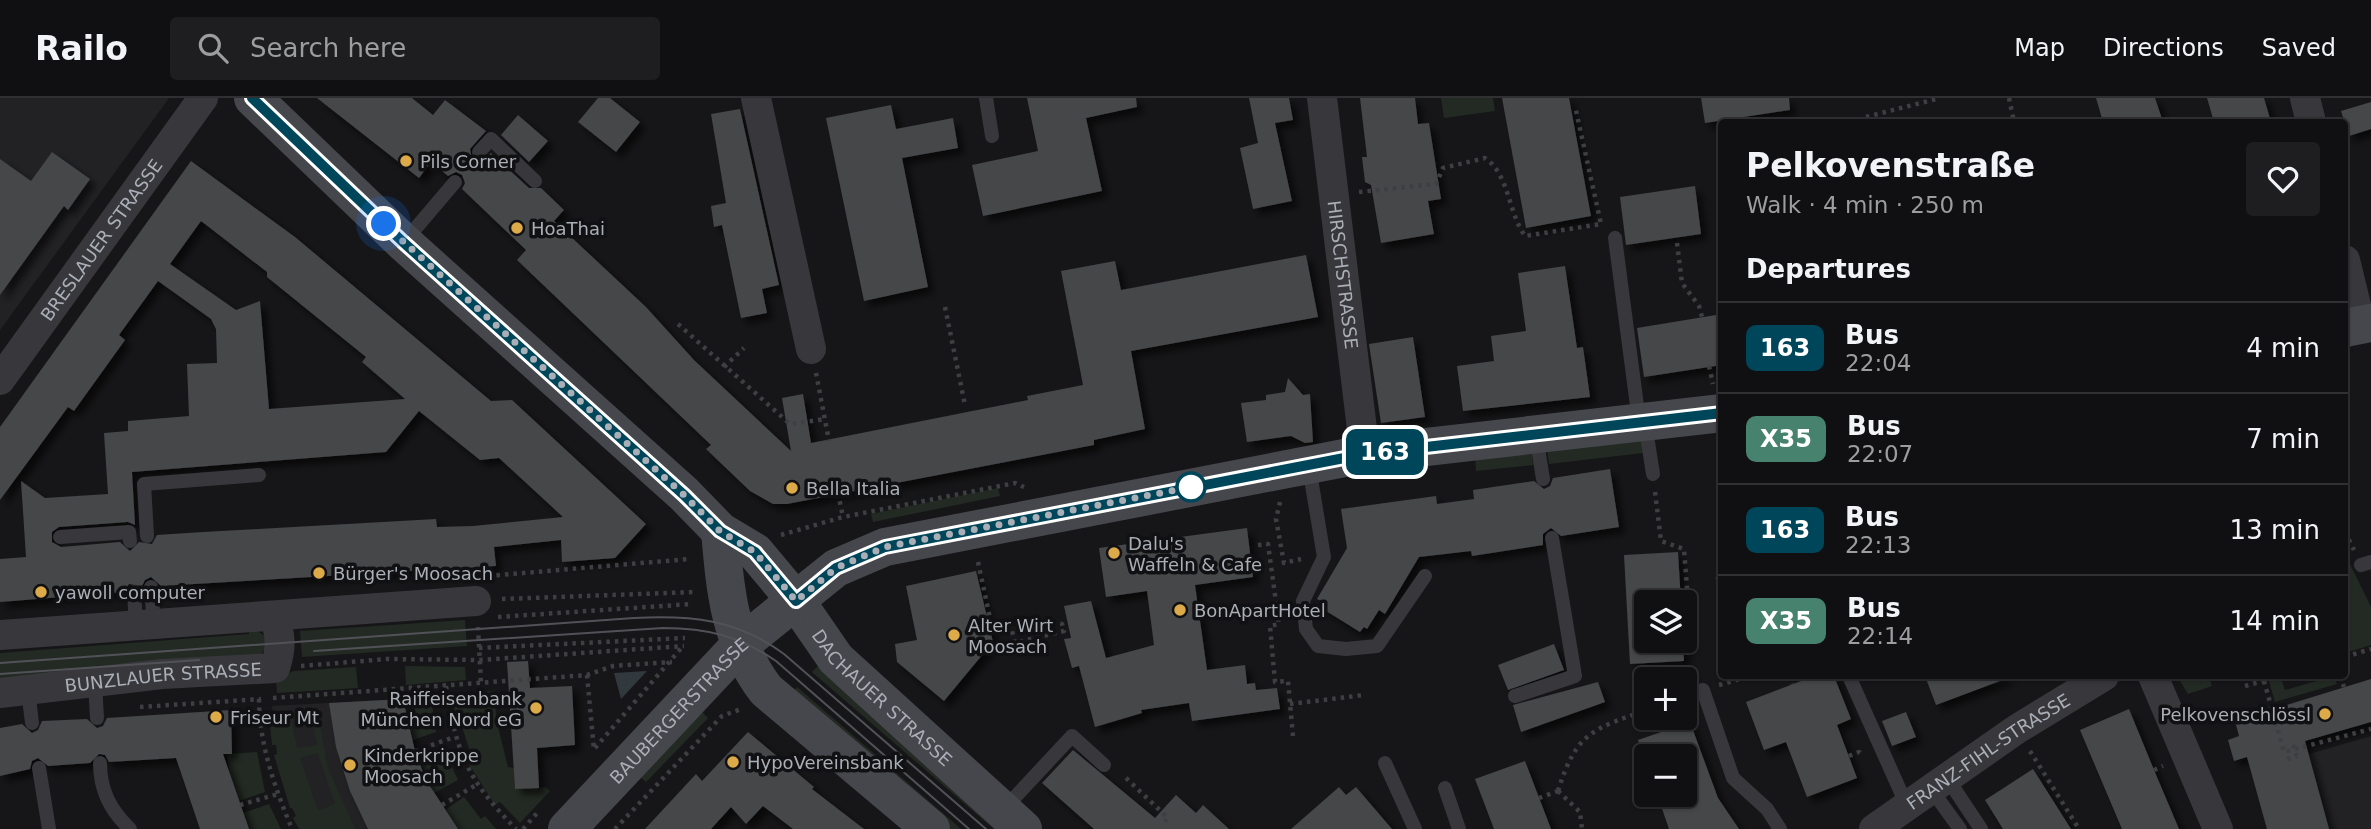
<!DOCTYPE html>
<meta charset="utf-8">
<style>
body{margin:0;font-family:"DejaVu Sans",sans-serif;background:#1e1e20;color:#f1f3f6;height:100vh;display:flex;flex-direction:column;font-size:26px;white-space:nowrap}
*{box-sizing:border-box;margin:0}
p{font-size:23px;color:#9c9d9f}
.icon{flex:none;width:38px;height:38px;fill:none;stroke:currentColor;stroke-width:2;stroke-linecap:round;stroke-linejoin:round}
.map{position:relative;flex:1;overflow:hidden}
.sheet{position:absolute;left:1718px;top:21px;width:630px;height:560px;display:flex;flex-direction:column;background:#101012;border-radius:7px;box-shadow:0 2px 5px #0004,0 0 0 2px #303032}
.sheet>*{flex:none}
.badge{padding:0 14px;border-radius:10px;font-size:24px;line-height:46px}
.buttons{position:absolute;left:1634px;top:492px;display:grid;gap:14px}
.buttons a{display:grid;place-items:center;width:63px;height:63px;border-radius:7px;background:#101012;box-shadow:0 2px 5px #0004,0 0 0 2px #303032;font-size:35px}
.you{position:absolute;width:35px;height:35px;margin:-18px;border:5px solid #fff;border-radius:50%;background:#1a73e8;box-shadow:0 0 0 10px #1a73e833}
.map>.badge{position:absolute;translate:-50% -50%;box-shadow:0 0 0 4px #fff}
h2{padding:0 28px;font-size:26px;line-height:63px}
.round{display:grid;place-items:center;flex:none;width:74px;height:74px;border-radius:7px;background:#1e1e20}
.headline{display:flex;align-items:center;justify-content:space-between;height:119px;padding:0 28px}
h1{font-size:33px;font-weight:600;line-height:52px}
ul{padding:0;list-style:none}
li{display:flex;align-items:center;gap:21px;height:91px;padding:0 28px;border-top:2px solid #303032}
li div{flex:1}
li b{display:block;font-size:26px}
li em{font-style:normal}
li .badge{min-width:77px;font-weight:700;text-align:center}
header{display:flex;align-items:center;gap:42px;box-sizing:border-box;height:98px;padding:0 35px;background:#101012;border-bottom:2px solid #303032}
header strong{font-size:33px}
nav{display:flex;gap:38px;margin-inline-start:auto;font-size:24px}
.search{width:490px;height:63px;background:#1e1e20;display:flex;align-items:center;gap:18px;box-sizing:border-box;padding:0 24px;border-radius:7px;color:#9c9d9f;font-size:26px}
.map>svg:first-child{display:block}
</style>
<header>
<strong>Railo</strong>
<div class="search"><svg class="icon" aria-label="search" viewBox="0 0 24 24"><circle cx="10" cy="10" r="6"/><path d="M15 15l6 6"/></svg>Search here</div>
<nav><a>Map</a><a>Directions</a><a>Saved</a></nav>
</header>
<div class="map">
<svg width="2371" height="731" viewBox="0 0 2371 731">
<defs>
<filter id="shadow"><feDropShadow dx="6" dy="6" stdDeviation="3.5" flood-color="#0009"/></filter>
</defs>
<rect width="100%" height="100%" fill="#161618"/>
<g fill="#222225">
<path d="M0,0H169L0,232Z"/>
<path d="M403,601L415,653L426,682L459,731H302L276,647L272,608Z"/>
<path d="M2371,638V731H2267L2252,677L2310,661L2309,656Z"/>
</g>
<g fill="#232a23" fill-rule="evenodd">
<path d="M1441,0H1493L1495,13L1444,20Z"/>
<path d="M1641,340L1643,355L1549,366L1547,351Z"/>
<path d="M1531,351L1533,367L1476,373L1475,357Z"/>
<path d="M998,390L1000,398L873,424L871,416Z"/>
<path d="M2345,456L2371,509V547L2345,555V498L2348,496L2345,488Z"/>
<path d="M465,522L467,548L302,559L300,533Z"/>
<path d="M248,527L265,538L266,549L258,561L0,584V555L249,536Z"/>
<path d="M405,568L465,569L466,582L406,587Z"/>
<path d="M818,568L1001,731H994L812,574Z"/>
<path d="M356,569L358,590L277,595L276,580L294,573Z"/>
<path d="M2177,578H2209L2212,588L2188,596Z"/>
<path d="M2334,578L2337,586L2275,604L2269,583L2281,580L2285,592Z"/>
<path d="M797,589L961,731H951L939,723L791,597Z"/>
<path d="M495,593L496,621L508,669L514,670L515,691L545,689L550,693L520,725L500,704L495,707L465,660L471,657L460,622L456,623L453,597Z"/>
<path d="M431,599L436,634L413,642L403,601Z"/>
<path d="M702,614L708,620L646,684L640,679Z"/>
<path d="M313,623H319L328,670L355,731H299L293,720L296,718L292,710H290L274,657L277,656L276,647H272L270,627L292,625L297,650L317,647ZM318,655L335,706L318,713L300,660Z"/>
<path d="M443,650L458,682L434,695L418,660Z"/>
<path d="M257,654L265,694L239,703L230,677L227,656Z"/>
<path d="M464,699L481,721L485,718L496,731H459L445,712Z"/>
<path d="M269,706L281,731H249L243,715Z"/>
</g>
<path fill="#31393f" d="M647,573L621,601L614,575Z"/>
<g fill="#45464a" fill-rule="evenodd" filter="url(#shadow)">
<path d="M317,0H412L433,17L445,2L486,33L470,51L472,61L481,63L491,55L529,90H541L564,112L554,123L646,209L694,262L791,353L782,300L803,296L811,345L1028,302L1027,298L1083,287L1061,173L1115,163L1121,192L1306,157L1318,219L1131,253L1145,331L1094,342V347L787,406H773L750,393L706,351L711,347L517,162L526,152L462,91L465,85L462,77L456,74L448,78L431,64L419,80Z"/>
<path d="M598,0H610L640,24L616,54L578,24Z"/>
<path d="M1027,0H1136L1137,9L1086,20L1102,93L983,118L972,67L1038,53Z"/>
<path d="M1249,0H1289L1293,22L1275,25L1292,103L1253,111L1240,50L1258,45Z"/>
<path d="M1360,0H1415L1418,26L1429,25L1441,101L1428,103L1434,136L1381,145L1371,87L1365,84L1362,59H1367Z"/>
<path d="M1502,0H1569L1591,118L1526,130Z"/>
<path d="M1701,0H1789L1790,12L1705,25Z"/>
<path d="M2096,0H2155L2163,24H2103Z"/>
<path d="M2207,0H2264L2271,24H2214Z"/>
<path d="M2371,4V31L2349,38L2341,13Z"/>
<path d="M891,7L896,31L953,20L958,50L902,60L928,189L864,203L826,20Z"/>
<path d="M740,11L779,187L762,191L767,215L741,220L722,127L714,129L711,108L726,105L711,16Z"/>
<path d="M518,17L548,43L529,64L501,37Z"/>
<path d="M52,54L90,81L68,112L64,108L0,197V61L31,83Z"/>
<path d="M191,63L295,139L491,303L512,302L646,426L615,460L562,464L561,442L494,449L496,468L161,488L151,479L145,482L142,488L129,486L124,494L0,504V461L26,459L21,383L45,400L108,396L104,335L128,333V323L189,318L187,266L217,265L216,231L211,221L158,183L119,237L125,242L74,313L68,309L0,402V329ZM201,123L267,174V179L366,259L362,264L405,301L269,311L260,203L236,212L170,166ZM419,313L480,362L499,360L563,419L473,428L437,429L436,421L203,434L157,437L152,446L139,444L130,453L120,444L61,449L52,444V434L59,429L128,424L135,427L132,374L386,354Z"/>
<path d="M1695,88L1701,136L1626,147L1620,99Z"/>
<path d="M1565,168L1577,250L1583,249L1590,299L1463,313L1457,268L1494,263L1491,238L1526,233L1518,175Z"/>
<path d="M1722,216V267L1644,279L1637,230Z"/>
<path d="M1413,239L1425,319L1381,325L1369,246Z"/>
<path d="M1288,280L1303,297L1310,296L1313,344L1305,345L1291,338L1247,344L1241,305L1266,302V297L1285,294Z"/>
<path d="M1610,371L1619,429L1561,438L1551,430L1543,436V447L1472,458L1471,453L1419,459L1385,516L1379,512L1367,531L1364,529L1360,534L1318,508L1321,503L1317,501L1347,450L1341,411L1436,398L1437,406L1474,401L1473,392L1534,383L1544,391L1550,388L1553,380Z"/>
<path d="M1247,430L1253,479L1195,487L1207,572L1245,567L1247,586L1255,585L1256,592L1277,590L1280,611L1192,623L1189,605L1141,612L1142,615L1095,629L1079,568L1072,570L1064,541L1071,540L1064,508L1091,503L1106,560L1154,547L1147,493L1106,499L1099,450Z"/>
<path d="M1678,454L1681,504H1647V542H1683L1684,563L1630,566L1624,457Z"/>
<path d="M976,473L993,544L944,603L897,564L895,546L917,542L906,488Z"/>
<path d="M1554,546L1564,572L1508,592L1498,567Z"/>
<path d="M528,563L530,590L572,588L575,647L537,650L539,690L515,691L507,564Z"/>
<path d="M1814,578H1834L1851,621L1837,627L1857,680L1807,699L1786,644L1764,652L1746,604Z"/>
<path d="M1925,578H2008V580L1936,607Z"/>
<path d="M2371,581V624L2305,643L2329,731H2267L2247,659L2234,663L2228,642L2239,638L2235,623Z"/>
<path d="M1598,584L1605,604L1521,634L1513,607Z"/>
<path d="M403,601L415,653L426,682L458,731H368L350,693L336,649L329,605Z"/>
<path d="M2129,611L2154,672L2179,731H2122L2080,632Z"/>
<path d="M231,612L232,656H223L249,731H200L176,660L109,664L105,657L99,656L90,665L48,668L38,660L32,663L30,671L0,678V630L22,626L32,635L38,632L42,623L87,621L97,630L103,628L107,620Z"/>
<path d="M1906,614L1916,639L1892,648L1882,623Z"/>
<path d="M1690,624L1718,700L1739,731H1669L1657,696H1685V658H1647V667L1638,642Z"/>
<path d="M748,634L814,689L812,691L864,731H793L763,708L746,726L731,709L711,731H645L696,676L702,683Z"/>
<path d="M1073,652L1155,720L1176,697L1196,715L1203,707L1229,731H1094L1042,685Z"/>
<path d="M1525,663L1551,731H1494L1475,681Z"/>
<path d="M2033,671L2071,731H2003L1985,702Z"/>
<path d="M1339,689L1346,697L1356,689L1392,731H1291Z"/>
</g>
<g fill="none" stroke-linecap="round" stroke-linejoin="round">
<g stroke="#3e3f43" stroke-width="4.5" stroke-dasharray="3.5 5" stroke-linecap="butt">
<path d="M2009,0L2014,24"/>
<path d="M1866,19L1940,0"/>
<path d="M1359,94L1436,86L1443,70L1485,60C1509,76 1508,114 1525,138L1601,126L1575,8"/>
<path d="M1677,145L1682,185L1699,208L1702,219"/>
<path d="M945,209L965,307"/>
<path d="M678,226L790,326L825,321"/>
<path d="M1709,268L1713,286"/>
<path d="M724,269L744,250"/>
<path d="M816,275L829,343"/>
<path d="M1655,394L1661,443L1684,451L1691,540"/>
<path d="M838,395L843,419"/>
<path d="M1280,404L1276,421L1284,465L1301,461"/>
<path d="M2345,434L2354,452"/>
<path d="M781,437L843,419L1015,385L1024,389"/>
<path d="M1258,447L1268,446L1279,526L1270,528L1275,584L1288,583L1293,638"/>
<path d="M978,464L992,529L1010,525L1015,545L1064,533L1062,526L1039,522L1010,525"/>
<path d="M488,478L689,461"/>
<path d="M1716,482L1722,480"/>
<path d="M502,501L695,494"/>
<path d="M498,519L692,506"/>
<path d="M478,529L481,585"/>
<path d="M479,550L685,540"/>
<path d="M2345,559L2371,551"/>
<path d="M301,568L387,561L480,562L684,548"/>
<path d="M587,577L594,652"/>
<path d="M1788,578L1792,586"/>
<path d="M2340,578L2344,589"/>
<path d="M2264,583L2284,654L2371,631"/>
<path d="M1719,587L1751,578"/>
<path d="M446,588C457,657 467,681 516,731"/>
<path d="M2245,588L2281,578"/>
<path d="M273,600L587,577L613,568L672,564"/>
<path d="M259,601C259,646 275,690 292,731"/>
<path d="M1290,606L1364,597"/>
<path d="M140,609L261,601"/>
<path d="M595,650L683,548"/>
<path d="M415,653L454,639"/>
<path d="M2030,653L2079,731"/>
<path d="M1849,658L1859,654L1860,656"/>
<path d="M2287,661L2297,658"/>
<path d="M2154,672L2163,668"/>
<path d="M1126,680L1168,720L1164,724"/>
<path d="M1558,693C1576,635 1592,631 1647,612"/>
<path d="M1558,693L1580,714L1582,731"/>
<path d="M1539,700L1558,693"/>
<path d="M240,707L278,696"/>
<path d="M442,707L476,687"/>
<path d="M523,731L538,714"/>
<path d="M615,731L722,618L741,611"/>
</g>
<g stroke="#38383c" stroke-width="14">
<path d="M986,0L992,38"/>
<path d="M479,54L491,41L535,83"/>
<path d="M1615,140L1639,323"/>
<path d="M404,144L455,84"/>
<path d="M1645,325L1653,376"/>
<path d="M1536,338L1543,381"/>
<path d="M1309,369L1324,459L1303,503L1306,531L1318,548L1346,551L1377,548L1425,478"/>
<path d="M147,438L144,386L259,377"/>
<path d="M60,439L129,434L130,443"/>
<path d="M2361,467L2371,464"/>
<path d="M151,489L154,526"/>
<path d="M134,494L136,527"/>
<path d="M1849,578L1907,708"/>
<path d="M95,585L97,620"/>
<path d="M28,592L32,625"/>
<path d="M1703,592L1733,680L1767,711L1780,731"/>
<path d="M1515,598L1575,578L1552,440"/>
<path d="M100,665C100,692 110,712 130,731"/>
<path d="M1385,665L1415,731"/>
<path d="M39,670L49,731"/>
<path d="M1947,680L1981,731"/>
<path d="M1445,690L1459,731"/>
<path d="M1931,691L1960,731"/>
<path d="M1003,712L1072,638L1104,667"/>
</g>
<g stroke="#38383c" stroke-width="30">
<path d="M756,0L811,251"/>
<path id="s1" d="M1322,0L1365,356"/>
<path d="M2305,0L2311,24"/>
<path d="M2345,162L2361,228"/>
<path id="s2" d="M0,282L203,0"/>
<path d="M0,537L476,503"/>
<path d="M2153,578L2218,731"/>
<path id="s3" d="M0,595L162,576L275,570C281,552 282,536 273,518"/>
<path id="s4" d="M1874,731L2017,631L2104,578"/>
</g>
<g stroke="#46474c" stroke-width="38">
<path id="s5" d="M253,0L403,144L684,396L720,433L755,454L796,503L836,561L1023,731"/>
<path d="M2345,230L2371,225"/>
<path d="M720,433C725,491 729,544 766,592L931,731"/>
<path id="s6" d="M567,731L739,548L836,470L885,449L1365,356L1722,315"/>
</g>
<g stroke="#515257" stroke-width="2">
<path d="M314,553L663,530C707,530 739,538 776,563L969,731"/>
<path d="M0,565L634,520C691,517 737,521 784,556L986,731"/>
<path d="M0,576L199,562"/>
</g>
<path stroke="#3e3f43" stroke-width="4.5" stroke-dasharray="3.5 5" stroke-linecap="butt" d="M2293,647L2297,658"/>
</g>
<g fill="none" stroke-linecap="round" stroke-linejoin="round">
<defs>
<path id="line" d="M252,0L403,144L684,397L720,433L755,454L796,503L836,470L885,449L1365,356L1722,315"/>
</defs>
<use href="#line" stroke="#fff" stroke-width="16"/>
<use href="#line" stroke="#00465a" stroke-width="10"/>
<path stroke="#aaaeb6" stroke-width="7" stroke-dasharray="0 12.6" d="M384,126L684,397L720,433L755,454L796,503L836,470L885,449L1191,389"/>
</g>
<g fill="#ddaa49" stroke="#111113" stroke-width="2.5">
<circle cx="406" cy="63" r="7"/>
<circle cx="517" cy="130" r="7"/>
<circle cx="792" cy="390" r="7"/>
<circle cx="1114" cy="455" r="7"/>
<circle cx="319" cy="475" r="7"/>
<circle cx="41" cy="494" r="7"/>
<circle cx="1180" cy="512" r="7"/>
<circle cx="954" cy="537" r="7"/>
<circle cx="536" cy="610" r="7"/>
<circle cx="2325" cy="616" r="7"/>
<circle cx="216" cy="619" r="7"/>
<circle cx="733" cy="664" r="7"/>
<circle cx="350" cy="667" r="7"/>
</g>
<circle fill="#fff" stroke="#00465a" stroke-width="3.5" cx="1191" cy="389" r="14"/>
<g text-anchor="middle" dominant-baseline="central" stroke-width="7" stroke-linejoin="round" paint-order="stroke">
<g font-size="18" fill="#aaaeb6" stroke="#111113" text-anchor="start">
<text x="420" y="63">Pils Corner</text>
<text x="531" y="130">HoaThai</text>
<text x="806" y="390">Bella Italia</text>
<text x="1128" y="445">Dalu's<tspan x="1128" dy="21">Waffeln &amp; Cafe</tspan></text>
<text x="333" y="475">Bürger's Moosach</text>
<text x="55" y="494">yawoll computer</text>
<text x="1194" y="512">BonApartHotel</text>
<text x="968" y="527">Alter Wirt<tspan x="968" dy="21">Moosach</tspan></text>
<text x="522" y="600" text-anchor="end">Raiffeisenbank<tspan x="522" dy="21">München Nord eG</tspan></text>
<text x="2311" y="616" text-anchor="end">Pelkovenschlössl</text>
<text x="230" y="619">Friseur Mt</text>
<text x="364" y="657">Kinderkrippe<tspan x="364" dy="21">Moosach</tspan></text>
<text x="747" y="664">HypoVereinsbank</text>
</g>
<g font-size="18" fill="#aaaeb6" stroke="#111113">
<text stroke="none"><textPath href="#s2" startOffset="173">BRESLAUER STRASSE</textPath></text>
<text stroke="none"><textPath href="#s1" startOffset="178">HIRSCHSTRASSE</textPath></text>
<text stroke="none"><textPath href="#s3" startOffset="164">BUNZLAUER STRASSE</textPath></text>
<text stroke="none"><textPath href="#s5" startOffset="872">DACHAUER STRASSE</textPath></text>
<text stroke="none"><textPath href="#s6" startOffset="163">BAUBERGERSTRASSE</textPath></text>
<text stroke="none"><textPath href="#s4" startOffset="138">FRANZ-FIHL-STRASSE</textPath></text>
</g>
</g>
</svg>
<div class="buttons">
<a><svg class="icon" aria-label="layers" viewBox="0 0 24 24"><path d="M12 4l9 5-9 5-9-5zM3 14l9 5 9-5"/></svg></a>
<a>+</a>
<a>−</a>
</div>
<div class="you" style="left:384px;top:126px"></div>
<b class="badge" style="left:1385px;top:354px;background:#00465a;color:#fff">163</b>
<section class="sheet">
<div class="headline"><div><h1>Pelkovenstraße</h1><p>Walk · 4 min · 250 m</p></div><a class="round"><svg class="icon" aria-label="heart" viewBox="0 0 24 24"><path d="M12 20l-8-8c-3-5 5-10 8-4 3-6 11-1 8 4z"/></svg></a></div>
<h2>Departures</h2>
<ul>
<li><span class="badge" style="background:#00465a;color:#fff">163</span><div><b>Bus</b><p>22:04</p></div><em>4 min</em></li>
<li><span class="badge" style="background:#46826e;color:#fff">X35</span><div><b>Bus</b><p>22:07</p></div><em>7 min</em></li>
<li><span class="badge" style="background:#00465a;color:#fff">163</span><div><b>Bus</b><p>22:13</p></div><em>13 min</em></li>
<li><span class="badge" style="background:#46826e;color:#fff">X35</span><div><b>Bus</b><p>22:14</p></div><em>14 min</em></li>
</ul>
</section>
</div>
